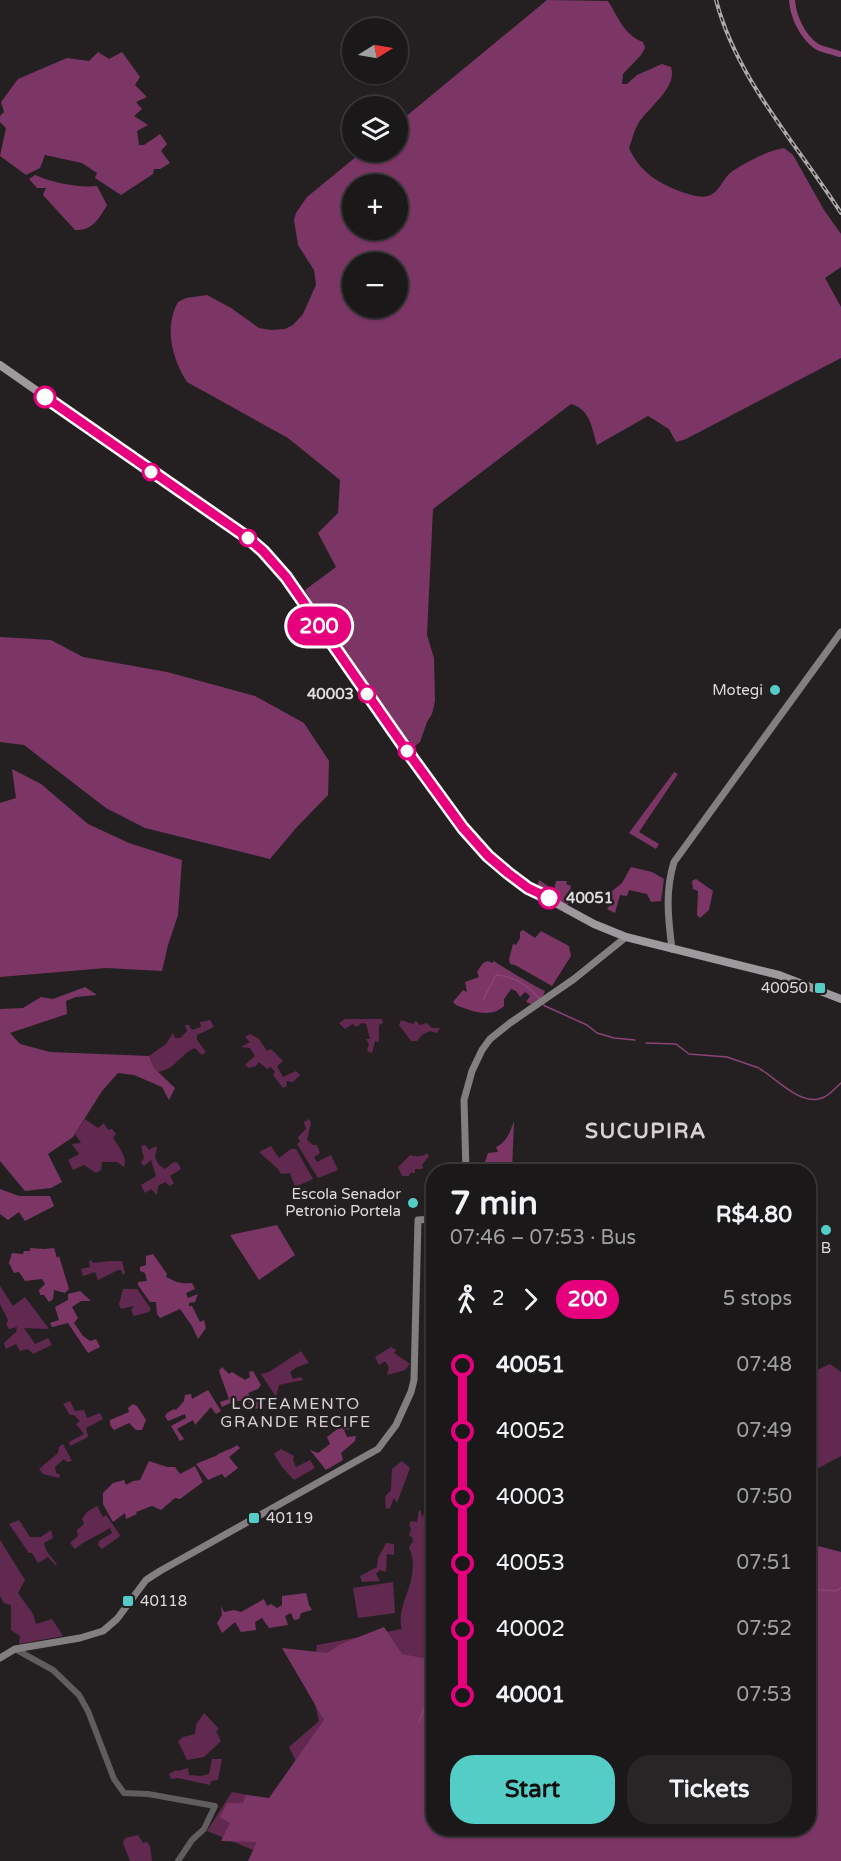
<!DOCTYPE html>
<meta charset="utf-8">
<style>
body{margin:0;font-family:"Varela Round",sans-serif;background:#282527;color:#f1f3f6;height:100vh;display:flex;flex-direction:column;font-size:22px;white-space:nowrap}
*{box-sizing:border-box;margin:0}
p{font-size:20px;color:#a0a0a2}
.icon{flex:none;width:33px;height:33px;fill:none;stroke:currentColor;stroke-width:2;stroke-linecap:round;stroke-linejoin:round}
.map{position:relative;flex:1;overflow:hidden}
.sheet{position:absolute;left:426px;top:1164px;width:390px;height:672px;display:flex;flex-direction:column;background:#1b181a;border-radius:24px;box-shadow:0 2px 4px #0004,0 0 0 2px #393739}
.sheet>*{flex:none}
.badge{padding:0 12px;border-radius:20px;font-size:21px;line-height:39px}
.needle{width:39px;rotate:79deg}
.buttons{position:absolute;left:342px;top:18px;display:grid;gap:12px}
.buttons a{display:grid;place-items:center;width:66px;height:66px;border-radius:50%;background:#1b181a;box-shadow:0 2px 4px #0004,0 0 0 2px #393739;font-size:30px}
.map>.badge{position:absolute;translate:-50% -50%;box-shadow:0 0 0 3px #fff}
.legs{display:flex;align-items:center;gap:9px;height:66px;padding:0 24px;font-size:20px}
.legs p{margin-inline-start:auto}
.overview{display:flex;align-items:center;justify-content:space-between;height:102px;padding:0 24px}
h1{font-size:33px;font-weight:700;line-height:45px}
.action{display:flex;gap:12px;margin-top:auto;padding:12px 24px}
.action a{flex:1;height:69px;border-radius:24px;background:#54cdc7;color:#111;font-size:24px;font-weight:700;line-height:69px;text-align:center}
.action a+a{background:#282527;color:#f1f3f6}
ul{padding:0 24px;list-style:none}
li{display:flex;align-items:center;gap:21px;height:66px;font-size:22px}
li i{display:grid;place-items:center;width:9px;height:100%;margin:0 8px;background:currentColor}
li i::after{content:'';width:15px;height:15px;margin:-8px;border:4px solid;border-radius:50%;background:#1b181a}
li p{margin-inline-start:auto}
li:first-child i{background:linear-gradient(#0000 50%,currentColor 0)}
li:last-child i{background:linear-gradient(currentColor 50%,#0000 0)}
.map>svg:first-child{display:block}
</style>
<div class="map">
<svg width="841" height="1861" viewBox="0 0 841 1861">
<rect width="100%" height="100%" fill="#242022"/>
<g fill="#612950">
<path d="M345,1019H382L383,1023L379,1025V1042L375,1041L372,1053L367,1051L369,1044L366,1039H370L366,1024L362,1023L356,1027L353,1024L345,1029L339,1023Z"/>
<path d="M210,1020L214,1027L197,1035V1040L206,1052L202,1055L195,1048C186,1051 180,1060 172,1066C169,1069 162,1071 158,1072L154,1068L149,1056L166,1044L173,1033L175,1038H180L187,1031L185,1025H189L192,1030L201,1027L200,1022Z"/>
<path d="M401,1020L413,1024L416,1021L420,1025L427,1023L432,1028H440L437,1033L430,1031L422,1035L417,1041H411L399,1025Z"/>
<path d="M250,1034L259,1039L267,1051L271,1049L283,1061L277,1066L283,1077L296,1071L300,1075L293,1082L286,1081L287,1086L283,1088L273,1075L275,1072L271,1067L267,1069L259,1062L256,1066L249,1068L245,1065L255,1056L250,1048L241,1047L250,1042L245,1037Z"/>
<path d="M85,1119L98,1128L104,1123L108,1130L112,1129L116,1134L113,1138C118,1146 128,1157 124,1167L117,1162H102L101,1170L96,1173L84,1165L73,1170L68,1160L79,1154L72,1144L81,1143L75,1134Z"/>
<path d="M309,1119L311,1123L307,1140L313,1145H317L320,1153L314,1157L317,1162L331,1155L338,1170L318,1178L297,1144L300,1142L298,1137L306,1129L304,1122Z"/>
<path d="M145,1145L149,1150L156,1146L157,1148L155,1157L158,1164L165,1169L174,1162L178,1163L181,1169L170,1176L174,1183L170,1186L165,1182L158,1186L157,1195L151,1189L145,1193L141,1185L156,1176L151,1160L144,1166L141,1163L144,1158L141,1146Z"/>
<path d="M271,1146L279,1158L291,1149H296L313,1179L295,1187L290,1173L281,1174L278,1169L259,1152Z"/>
<path d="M427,1153L429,1156L422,1165L423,1169H415V1173H410L409,1176H402L398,1167L410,1155C416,1157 423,1157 427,1153Z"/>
<path d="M91,1260L93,1263L110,1261H122L125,1273L123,1275L121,1270H118L98,1280L95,1272L83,1276L81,1269L90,1267L89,1261Z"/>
<path d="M0,1286L13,1306L25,1297L49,1329L24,1328L35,1344L48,1338L52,1345L33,1354L28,1349L20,1351L16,1344L6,1349L4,1343L16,1332L17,1327L9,1329L6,1324L8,1320L0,1304Z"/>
<path d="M123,1289H137L151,1309L149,1312L134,1316L131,1310L134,1306L121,1309L119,1304Z"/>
<path d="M391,1347L396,1350L394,1353L410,1364L405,1370L387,1375L389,1367L385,1361L379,1365L375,1357Z"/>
<path d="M301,1351L309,1363L297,1367L290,1372L293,1379L301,1377L303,1380L279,1385L276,1397L261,1374L269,1372Z"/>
<path d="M830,1364L841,1372V1456L809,1473V1374Z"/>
<path d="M70,1401L75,1411L84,1410L87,1418L100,1413L103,1419L86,1428L88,1437L70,1446L69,1442L84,1434L76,1424L80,1421L74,1415H70L63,1404Z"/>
<path d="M63,1444L72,1461L67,1462L64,1459L55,1467L56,1473L60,1475L59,1478L43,1474L39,1469L58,1453L59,1447Z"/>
<path d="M281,1449L294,1456L293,1460L296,1467L310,1460L315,1468L294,1480L282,1467L274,1454Z"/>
<path d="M402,1461L410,1468L397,1503L394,1498L390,1508L386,1509L385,1497L391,1490L392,1469Z"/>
<path d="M97,1506L103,1517L106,1515L120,1535L119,1537L102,1549L98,1545L99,1541L112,1533L110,1528C97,1536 86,1540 75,1549L70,1543L78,1536L77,1530L84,1524L82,1519L87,1512Z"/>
<path d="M419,1510L421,1511L422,1518L424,1513L432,1512L434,1517L433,1552L426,1562L427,1586H433V1688L280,1861L207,1831L232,1792L277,1800L297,1763L289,1747L319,1721L311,1687L317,1645L402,1629C394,1605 423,1579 409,1547L413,1541L412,1537L409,1536L411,1529L409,1524L411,1521L417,1522Z"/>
<path d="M19,1520L30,1537H41L51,1530L53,1538L44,1543L46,1550L57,1565L56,1566L48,1557L38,1563L32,1553H29L9,1524Z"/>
<path d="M0,1540L25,1580L18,1593L33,1614L36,1624L52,1619L63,1636L19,1644L20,1636L11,1630V1605L4,1603L0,1596Z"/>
<path d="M386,1543L394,1544V1555L387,1554L386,1572L380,1570L376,1574L380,1581L362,1582L360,1576L377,1567L378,1558Z"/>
<path d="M393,1582L395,1613L358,1618L353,1588Z"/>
<path d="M204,1713L219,1729L216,1731L221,1741L204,1757L187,1760L178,1741L183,1737L195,1734L196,1725Z"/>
<path d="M212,1759H222L218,1780L211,1781L210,1785L178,1778L171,1779L169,1774L176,1770L178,1771L188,1768L189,1775L201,1776L209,1774Z"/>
<path d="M138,1835L143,1843L147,1842L150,1846L152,1861H130L123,1843L125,1838Z"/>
</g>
<g fill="#7c3666" fill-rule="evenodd">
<path d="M547,0L608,1C619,18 623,34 643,42L645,48L641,55L623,74L622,84H627L637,75L662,64L671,67C678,89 646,108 637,126C633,133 632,141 629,148C640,173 661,185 685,193C691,195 701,198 708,196C719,193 722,180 730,173C742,164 769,150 784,148L793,155L824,210L841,234V267L825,278L841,307V358L686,439L676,442L669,429L648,416L597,445C592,428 590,409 571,404L433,509L427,635L434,658L435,701L432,714L427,722L420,742L411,749L331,634L334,627L342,626L339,613L326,628L305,590L336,567L318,533L338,513L340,480L288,438L187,382C172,359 164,327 178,302L186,298L207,295L231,308L259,328L271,330L285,329L293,325L303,314L316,285L314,270L298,245L294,220L296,213L307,197L362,152H398V123ZM352,184H398V230H352ZM352,262H398V308H352Z"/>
<path d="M98,52L109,59L122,52L140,77L135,85L147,97L136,102L142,109L134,116L148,125L137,131L139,145H144L160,134L167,144L161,151L170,163L160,169H154L153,174L121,195L95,178L97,173L82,163L45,155L40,168L26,175L0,156L6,128L0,122V116L4,112L1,102L18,79L67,58L89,61Z"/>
<path d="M35,175C54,183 77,188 97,186L107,205C99,219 92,231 75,230L43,195L46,188H37L29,179Z"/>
<path d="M0,637L51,640L83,657L167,672L255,696L304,723L329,761L328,795L296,828L270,859L145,828L106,808L24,745L0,742Z"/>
<path d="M12,769L41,784L88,824L129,843L182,860L178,915L168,945L162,971L106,968L0,977V803L16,798Z"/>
<path d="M674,772L678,774L639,832L659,844L656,849L629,833Z"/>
<path d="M631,867L652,872L664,879L661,901L651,902L647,894L629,890L627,896L620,895L615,913L607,909L614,900L606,896L622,883Z"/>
<path d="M696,879L713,891L709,910L700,918L697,915L698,891L693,889L692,881Z"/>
<path d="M539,880L554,890L556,881H567L566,884L571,886L570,891L572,894L567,906L537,888Z"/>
<path d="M523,930L535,938L541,931L569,946L571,956L552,986L515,965L510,964L509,959L513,944L516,945L520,938V932Z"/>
<path d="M488,961L492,963L494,961C499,965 539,989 545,991L543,996L531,1004L526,1002L530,996L525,992L520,997L516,991L511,989L504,999V1006C490,1019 471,1011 456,1005L453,1002L463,990L467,992L465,982L479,977L477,972L483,963Z"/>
<path d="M85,987L97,995L76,997L66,1001L67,1014L10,1033L20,1044L50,1052L149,1056L154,1068L175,1088L169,1100L162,1087L134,1075L118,1073L102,1091L73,1137L48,1154L62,1182L51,1188L25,1191L0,1161V1009L23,1008L41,997L53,999Z"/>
<path d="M514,1121L512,1171H485V1162L488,1153L498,1152L496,1147C507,1142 510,1132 514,1121Z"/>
<path d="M0,1189L19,1196H50L54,1206L25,1221L19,1212L8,1220L0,1214Z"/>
<path d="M277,1225L295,1255L259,1280L230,1235Z"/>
<path d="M30,1248L44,1249L54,1248L57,1258L59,1256L69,1289L65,1293L54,1290L53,1299L49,1302L44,1295H40L39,1290L45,1284L42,1279L25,1281L19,1272L14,1273L9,1263L12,1253L23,1254L24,1251H30Z"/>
<path d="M153,1254L167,1274L166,1277C178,1282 176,1284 192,1283L195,1289L186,1293L188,1298L198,1294L195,1302L189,1303V1306H192L200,1322L204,1320L206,1328L198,1339L192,1326L180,1309L160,1318L157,1314L156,1302H150L138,1285V1282L147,1281L145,1273L140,1271V1267L146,1265V1256Z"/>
<path d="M80,1291L91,1301H81L72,1307L78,1318L74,1323L83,1336L90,1341L96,1339L100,1347L88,1353L68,1323L52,1327L50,1323L59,1320L55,1307L68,1300V1294Z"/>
<path d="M222,1367L229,1374L232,1372L245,1380L250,1377L249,1372L253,1371L261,1385L258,1389L248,1393L252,1399L260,1398L264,1405L256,1409C246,1396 235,1401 222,1407L220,1402L229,1399L219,1371Z"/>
<path d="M208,1390L221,1411L216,1414L211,1407L195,1425L193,1420L177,1429L184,1439L180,1441L171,1426L186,1418L185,1414L168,1421L165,1416L167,1413L174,1409L176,1410L184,1401L185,1395L191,1394L192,1399Z"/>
<path d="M133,1404L137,1406L146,1420L142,1430H136L129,1423L114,1430L110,1425V1420L129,1412L128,1408Z"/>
<path d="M345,1423L350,1429L344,1430L347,1437L356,1436L355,1441L341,1453L343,1460L326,1470L310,1450L318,1453L330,1444L327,1437Z"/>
<path d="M237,1445L240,1448L229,1457L238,1468L225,1478L222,1474L208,1480L196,1464C201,1462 212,1457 216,1456C221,1451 231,1450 237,1445Z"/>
<path d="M149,1461L167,1467H175L180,1474L195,1466L203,1482L180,1499L175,1498L161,1510L152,1506L136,1512L137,1514L126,1519L125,1513L113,1522L103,1504V1493L113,1483L124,1480L126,1485L133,1481L140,1480Z"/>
<path d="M809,1518L818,1546L841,1552V1861H248L257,1842L221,1841L230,1823L220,1817L227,1803H243L246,1795L269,1798L324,1720L282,1648L327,1653L341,1644L384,1627L402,1654L433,1660L434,1828H808Z"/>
<path d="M306,1593L309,1605L312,1610L301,1613L299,1619L294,1620L291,1613L285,1616L288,1625L269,1628L262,1618L255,1622L256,1630L241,1632L235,1622L222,1633L217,1623L222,1615L221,1606L224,1612L234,1610L241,1612L264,1599L267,1606L271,1604L277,1608L282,1605V1596Z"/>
</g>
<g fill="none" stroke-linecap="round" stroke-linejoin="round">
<g stroke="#8b4475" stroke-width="1.5">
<path d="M483,1000L496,975C512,975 531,987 540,1000"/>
<path d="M543,1004L545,1006L587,1025L597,1033L614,1038L635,1040"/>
<path d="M646,1043L676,1044L689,1054L727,1057L759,1068"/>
<path d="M760,1069C776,1078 800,1106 822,1098C829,1096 836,1087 841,1083"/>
<path d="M808,1589L836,1591L841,1588"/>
<path d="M419,1722L429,1696L434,1691"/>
</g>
<path stroke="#8b4475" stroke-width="6" d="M792,0C793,16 802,36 816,46C822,50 832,51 839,54"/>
<path stroke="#5f5d5f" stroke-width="6" d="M15,1649L53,1670L79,1695L88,1711L114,1779L124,1793L148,1794L215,1806L204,1829L192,1840L178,1861"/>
<g stroke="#837f81" stroke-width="7">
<path d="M672,949C668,918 665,891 674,862L841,632"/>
<path d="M466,1172L464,1100L472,1071L482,1050L490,1039L510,1023L574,979L626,937"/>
<path d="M0,1658L15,1649L80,1638L103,1631L117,1619L146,1580L160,1571L378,1449L396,1425L411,1392L414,1380L418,1220L434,1219"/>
</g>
<path stroke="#9e999c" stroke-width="8" d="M0,365L248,538L263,551L286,577L455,818L488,856L528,888L594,924L626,937L779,975L841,999"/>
<defs>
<path id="rail" d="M716,0C737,80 797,144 841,213"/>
</defs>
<use href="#rail" stroke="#adaaac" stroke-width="4"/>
<use href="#rail" stroke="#242022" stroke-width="1.5" stroke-dasharray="4.5" stroke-linecap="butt"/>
</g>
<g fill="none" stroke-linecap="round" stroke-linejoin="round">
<defs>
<path id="line-1" d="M45,397L248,538L263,551L286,577L407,751L463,828L488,856L508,873L528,888L549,898"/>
</defs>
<use href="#line-1" stroke="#fff" stroke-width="14"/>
<use href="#line-1" stroke="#e6007e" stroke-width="9"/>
</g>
<g fill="#fff" stroke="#e6007e" stroke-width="3">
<circle cx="45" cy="397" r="10"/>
<circle cx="151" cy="472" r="8"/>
<circle cx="248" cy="538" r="8"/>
<circle cx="367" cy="694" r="8"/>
<circle cx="407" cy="751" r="8"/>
<circle cx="549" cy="898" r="10"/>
</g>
<g fill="#54cdc7" stroke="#242022" stroke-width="2">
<circle cx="775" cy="690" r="6"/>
<rect x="814" y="982" width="12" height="12" rx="3"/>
<circle cx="413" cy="1203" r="6"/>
<circle cx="826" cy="1230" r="6"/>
<rect x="248" y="1512" width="12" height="12" rx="3"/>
<rect x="122" y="1595" width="12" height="12" rx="3"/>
</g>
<g text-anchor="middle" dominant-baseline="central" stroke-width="5" stroke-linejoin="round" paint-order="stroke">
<g font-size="15" fill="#dedbdd" stroke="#242022" text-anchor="end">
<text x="763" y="690">Motegi</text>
<text x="808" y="988">40050</text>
<text x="401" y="1194">Escola Senador<tspan x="401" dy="17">Petronio Portela</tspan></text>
<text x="826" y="1248" text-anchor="middle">B</text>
<text x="266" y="1518" text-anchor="start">40119</text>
<text x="140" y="1601" text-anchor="start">40118</text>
</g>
<g font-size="15" font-weight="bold" fill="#dedbdd" stroke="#242022" text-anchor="end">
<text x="354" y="694">40003</text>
<text x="566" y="898" text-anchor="start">40051</text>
</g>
<g font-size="16" letter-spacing="1.5" fill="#d7d1d5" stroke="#242022">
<text x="296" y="1404">LOTEAMENTO<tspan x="296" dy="18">GRANDE RECIFE</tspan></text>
</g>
<g font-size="21" font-weight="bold" letter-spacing="1.5" fill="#d7d1d5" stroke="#242022">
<text x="646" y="1131">SUCUPIRA</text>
</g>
</g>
</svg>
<div class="buttons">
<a><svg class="needle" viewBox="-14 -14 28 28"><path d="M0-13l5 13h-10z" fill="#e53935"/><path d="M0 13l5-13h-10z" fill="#a0a0a2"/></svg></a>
<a><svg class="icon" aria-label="layers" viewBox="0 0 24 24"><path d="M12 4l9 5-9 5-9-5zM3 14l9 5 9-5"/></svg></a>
<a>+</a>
<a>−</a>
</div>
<b class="badge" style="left:319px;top:626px;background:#e6007e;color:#fff">200</b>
<section class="sheet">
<div class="overview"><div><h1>7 min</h1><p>07:46 – 07:53 · Bus</p></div><b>R$4.80</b></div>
<div class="legs"><svg class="icon" aria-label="walk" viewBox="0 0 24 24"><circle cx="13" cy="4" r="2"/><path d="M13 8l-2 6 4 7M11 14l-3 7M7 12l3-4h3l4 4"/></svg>2<svg class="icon" aria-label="forward" viewBox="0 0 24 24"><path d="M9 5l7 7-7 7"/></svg><b class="badge" style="background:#e6007e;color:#fff">200</b><p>5 stops</p></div>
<ul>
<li><i style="color:#e6007e"></i><b>40051</b><p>07:48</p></li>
<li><i style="color:#e6007e"></i><span>40052</span><p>07:49</p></li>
<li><i style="color:#e6007e"></i><span>40003</span><p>07:50</p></li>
<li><i style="color:#e6007e"></i><span>40053</span><p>07:51</p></li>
<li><i style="color:#e6007e"></i><span>40002</span><p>07:52</p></li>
<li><i style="color:#e6007e"></i><b>40001</b><p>07:53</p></li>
</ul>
<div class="action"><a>Start</a><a>Tickets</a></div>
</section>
</div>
